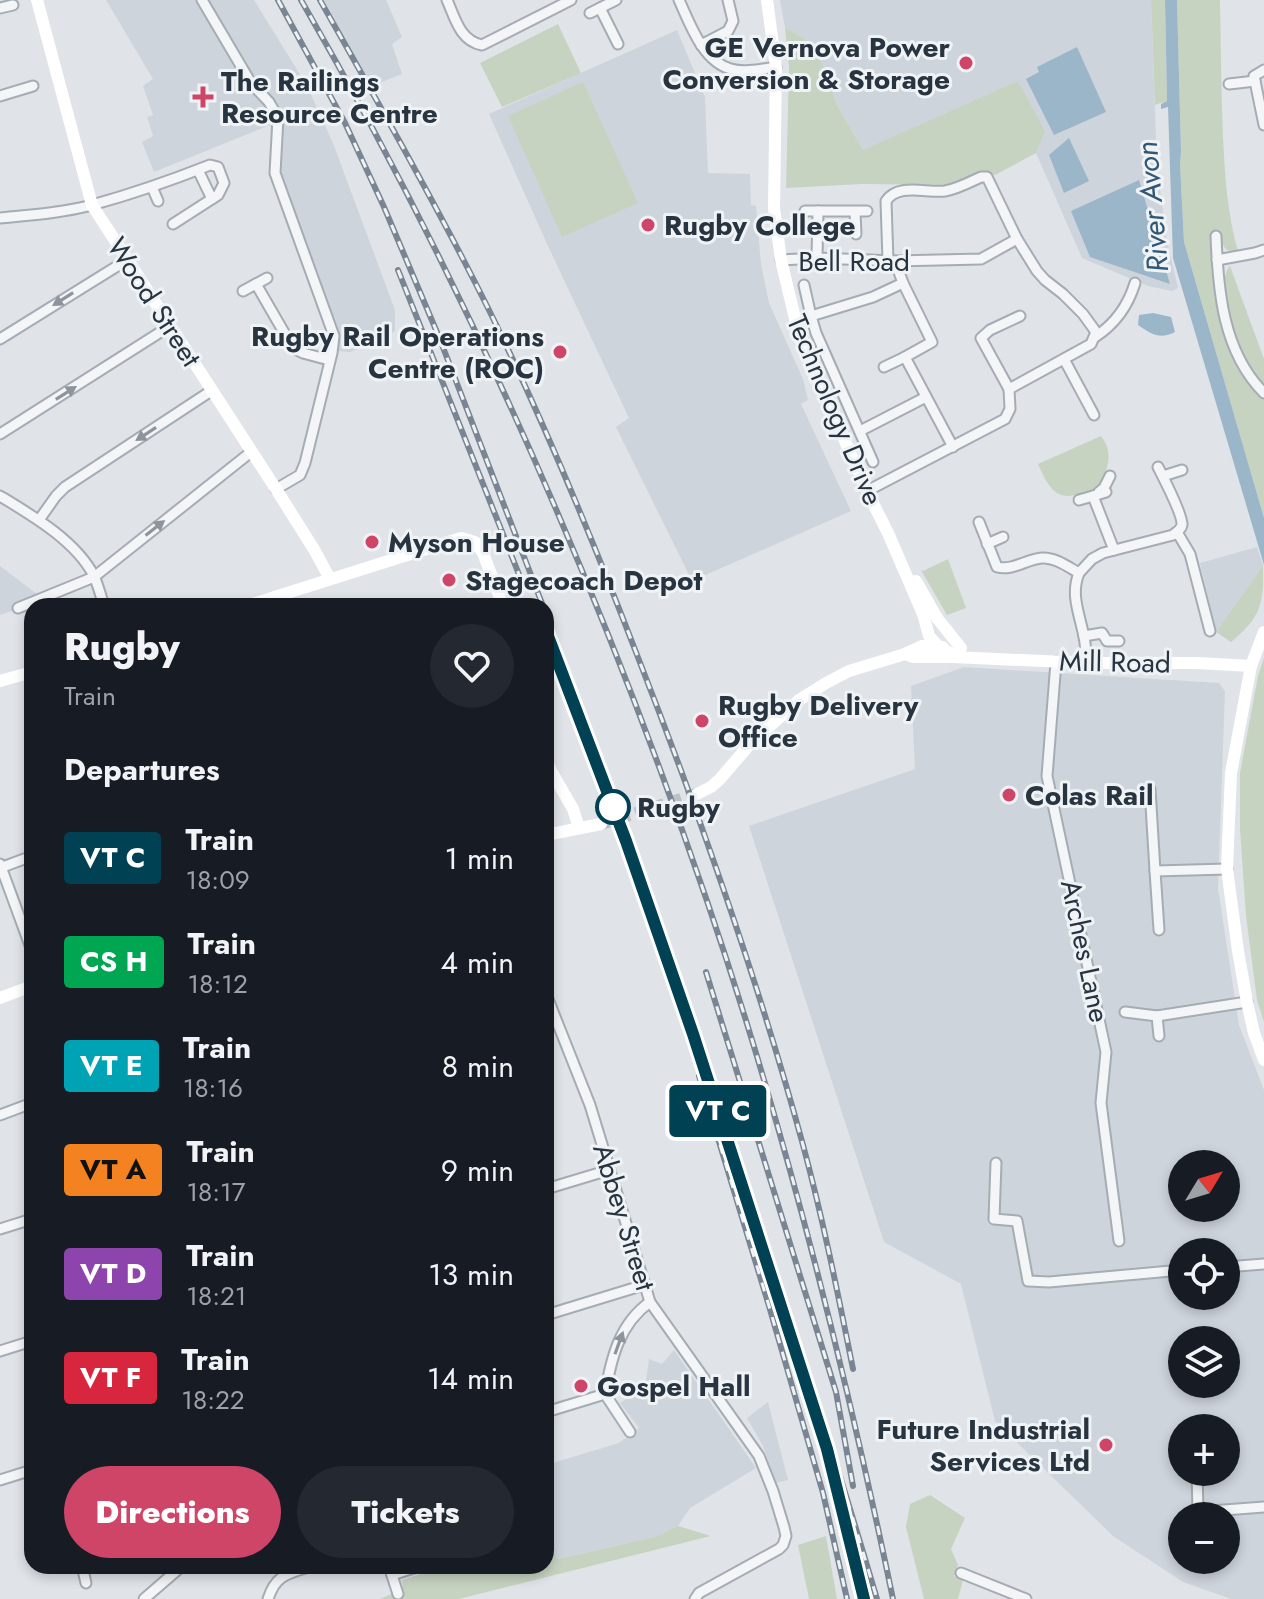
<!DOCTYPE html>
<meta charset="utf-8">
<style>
body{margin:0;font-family:Jost,sans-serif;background:#242831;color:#f1f3f6;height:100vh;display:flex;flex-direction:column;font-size:30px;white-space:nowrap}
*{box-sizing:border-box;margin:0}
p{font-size:26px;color:#9ea1a6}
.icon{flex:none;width:44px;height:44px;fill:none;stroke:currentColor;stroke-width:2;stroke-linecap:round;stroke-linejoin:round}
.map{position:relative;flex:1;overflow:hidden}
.details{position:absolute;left:24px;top:598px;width:530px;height:976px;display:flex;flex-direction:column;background:#171b24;border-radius:24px;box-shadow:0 4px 12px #0003}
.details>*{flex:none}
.badge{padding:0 16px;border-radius:6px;font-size:28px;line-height:52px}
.needle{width:52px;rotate:52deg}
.controls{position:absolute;left:1168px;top:1150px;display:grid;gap:16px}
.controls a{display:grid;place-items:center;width:72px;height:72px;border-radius:50%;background:#171b24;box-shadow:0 4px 12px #0003;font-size:40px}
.map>.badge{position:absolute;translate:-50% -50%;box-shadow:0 0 0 4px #fff}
h2{padding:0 40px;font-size:30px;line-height:72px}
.round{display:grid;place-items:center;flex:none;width:84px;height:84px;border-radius:42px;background:#242831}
.headline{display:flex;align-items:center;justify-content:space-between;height:136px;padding:0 40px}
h1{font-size:38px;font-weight:800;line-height:60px}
.button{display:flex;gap:16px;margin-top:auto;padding:16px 40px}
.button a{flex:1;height:92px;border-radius:48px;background:#ce4568;color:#fff;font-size:32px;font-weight:800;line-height:92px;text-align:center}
.button a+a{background:#242831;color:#f1f3f6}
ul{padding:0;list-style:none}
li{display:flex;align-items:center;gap:24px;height:104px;padding:0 40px}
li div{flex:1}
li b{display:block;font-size:30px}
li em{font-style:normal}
li .badge{min-width:88px;font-weight:700;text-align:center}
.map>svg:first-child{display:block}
</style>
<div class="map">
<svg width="1264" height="1599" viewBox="0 0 1264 1599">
<rect width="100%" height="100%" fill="#e0e4e9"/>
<g fill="#ced4db" fill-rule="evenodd">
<path d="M106,0H254L306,84L333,143L395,310V331L381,341L350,352L336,351V344L340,338L337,325L279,172L270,125L154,172L142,142L153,136L147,117L153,115L143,86L153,79Z"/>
<path d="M324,0H386L402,37L392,44L402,74L372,86Z"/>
<path d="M780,0H1151L1157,165L1166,236L1178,288L1172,291L1148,286L1082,258L1036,153L1044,131L863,150L836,103L826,69L805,39L785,28Z"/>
<path d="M677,30L705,97L708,173L750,174L751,205L756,206L761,264L769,303L803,379L808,400L801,404L851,511L692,581L616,427L629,418L547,244L489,114Z"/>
<path d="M1257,547L1263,565L1216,632L1200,563Z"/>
<path d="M0,566L37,594L26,606L0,615Z"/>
<path d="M964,667L1219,683L1225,691L1218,888L1239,1025L1264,1090V1599H1231L1183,1582L1113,1536L995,1421L961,1284L884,1242L749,826L915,769L911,686ZM1182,1164H1226V1208H1182ZM1182,1252H1226V1296H1182ZM1182,1340H1226V1384H1182ZM1182,1428H1226V1472H1182ZM1182,1516H1226V1560H1182Z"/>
<path d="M674,1350L756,1468L690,1508L678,1526L654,1537L558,1559L546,1540V1494L551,1489L546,1476V1465L619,1443L639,1428L620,1403L645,1387L649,1359L662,1364Z"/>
<path d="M768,1402L788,1480L776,1483L763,1446L747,1418Z"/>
</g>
<g fill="#c7d3c1">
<path d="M1151,0H1165L1167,101L1155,105Z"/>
<path d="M1177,0H1220C1221,45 1221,90 1223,136C1225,175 1227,213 1238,251C1225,253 1222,246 1220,234H1211C1211,271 1219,325 1233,360C1240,376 1253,388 1264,400V518L1184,242L1180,164L1181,152Z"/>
<path d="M558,24L581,73L502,107L480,63Z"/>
<path d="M785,28L805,39L826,69L836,103L863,150L1018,81L1045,131L1036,153L995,175L983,172L947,185L862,184L786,188L789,67Z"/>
<path d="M583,82L638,203L562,237L508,116Z"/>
<path d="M1230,266L1264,359V386C1259,380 1252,374 1248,367C1235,349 1214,283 1230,266Z"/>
<path d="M1101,436C1115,454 1107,469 1099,488C1063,501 1054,501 1038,464Z"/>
<path d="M948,559L966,608L947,615L921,570L923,571Z"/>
<path d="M1263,565C1264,604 1261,617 1231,642L1216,632Z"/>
<path d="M1264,658V1022L1257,1000L1246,916L1240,829V773L1258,676Z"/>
<path d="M930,1495L965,1518L951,1549L958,1565L954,1576L963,1580L958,1599H924L906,1527L910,1504Z"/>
<path d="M678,1526L711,1536L459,1599H380L403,1589L402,1580L447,1566H546V1540L558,1559L654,1537Z"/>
<path d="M826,1536L837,1599H809L798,1545Z"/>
</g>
<g fill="#9bb6c9">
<path d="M1165,0H1177L1181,152L1180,164L1184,242L1264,518V565L1173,258L1168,107L1161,109V104L1167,101Z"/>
<path d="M1077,47L1106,112L1054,135L1026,79L1039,72L1037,67Z"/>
<path d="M1069,138L1089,181L1064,193L1049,155Z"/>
<path d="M1139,180L1170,284L1090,257L1071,211Z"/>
<path d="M1153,313L1171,317L1175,332C1160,340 1151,334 1138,325L1139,315Z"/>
</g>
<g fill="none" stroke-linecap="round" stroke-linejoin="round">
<path stroke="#bbc1c7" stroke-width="12" stroke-dasharray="12 6" stroke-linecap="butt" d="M601,824L697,794"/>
<defs>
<g id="street">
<path d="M202,0L251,83L269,102L278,118L275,173L334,336L332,353L305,463L300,475L276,489"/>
<path d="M447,0C455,18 460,41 482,45L571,0"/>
<path d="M679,0C690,24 703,62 731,69C745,73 762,69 776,67"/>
<path d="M0,8L13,5"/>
<path d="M600,8L618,44"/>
<path d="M590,13L616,0"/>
<path d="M701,45L728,31L733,21L728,0"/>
<path d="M1264,70L1254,76L1264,125"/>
<path d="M1229,84L1255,81"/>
<path d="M0,96L33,86"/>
<path d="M198,170L212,199"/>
<path d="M152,187L158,201"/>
<path d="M805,211H867"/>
<path d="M855,212L856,234"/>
<path d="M0,218C31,215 62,213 92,205C132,194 172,180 210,165L218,167L224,183L218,195L173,224"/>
<path d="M1216,236C1218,291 1223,352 1264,393"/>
<path d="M817,258L818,211"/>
<path d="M781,260L817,258L895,261L981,259L1017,239"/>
<path d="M1217,260L1255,253L1264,250"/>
<path d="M895,261L903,283L932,342L905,357L953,447"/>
<path d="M256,284L293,348L303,353L329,360"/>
<path d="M804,285L811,316"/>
<path d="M243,291L267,278"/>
<path d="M1095,337C1115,324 1128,306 1135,283"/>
<path d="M0,339L127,260"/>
<path d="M1064,359L1094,415"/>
<path d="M884,367L905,357"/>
<path d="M1009,389L981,338L990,330L1020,316"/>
<path d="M860,431L926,397"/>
<path d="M0,434L170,326"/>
<path d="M873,462L816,333L811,316L873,297L903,283"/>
<path d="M1163,476L1182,470"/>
<path d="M867,491L1005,419L1010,409L1009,389L1091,344L1096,332L1083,314L1063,294L1045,280L1037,271L1017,239L987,177H981C970,182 957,189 945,191C925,193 898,183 886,201L888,261"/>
<path d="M1099,492L1104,488L1110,476"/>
<path d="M1106,492L1093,496L1114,550"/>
<path d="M0,496C33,516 76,541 94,576C98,585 101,596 104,606"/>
<path d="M1079,500L1093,496"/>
<path d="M39,520L56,496L65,487L211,391"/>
<path d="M979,522L997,567C1013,571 1027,559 1042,558C1055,557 1068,567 1079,573C1070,595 1080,615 1084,637C1086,646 1086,655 1086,663"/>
<path d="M1177,532L1190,554L1210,631"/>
<path d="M987,544L1003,537"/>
<path d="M1079,573L1092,559L1103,553L1173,535C1176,532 1181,530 1182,525C1183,515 1163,477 1158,467"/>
<path d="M18,608L94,577L251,452"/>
<path d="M1084,636L1102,633L1107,641H1119"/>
<path d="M1056,662L1047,776L1106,1052L1101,1103L1119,1241"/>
<path d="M1150,789L1155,871L1227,869"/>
<path d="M0,864L32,951"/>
<path d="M0,868L32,856"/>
<path d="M1155,871L1159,930"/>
<path d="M546,994L590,1105L650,1302L759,1456L773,1491L784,1527L786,1536L783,1545L779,1549L699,1593L695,1599"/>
<path d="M1125,1012L1157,1016L1247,1002"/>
<path d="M1157,1016L1159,1036"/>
<path d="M0,1115L32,1103"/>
<path d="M996,1163L994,1219L1017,1221L1028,1281L1049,1282L1182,1270"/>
<path d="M546,1189L609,1170"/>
<path d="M0,1229L32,1219"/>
<path d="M1226,1267L1264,1264"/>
<path d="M546,1315L644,1285"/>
<path d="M0,1351L32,1341"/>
<path d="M546,1412L605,1394"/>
<path d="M630,1432L605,1394C611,1359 619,1324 650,1302"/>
<path d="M1197,1472L1198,1512"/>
<path d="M0,1480L32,1470"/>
<path d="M1198,1516V1512L1264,1507"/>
<path d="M82,1566L86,1583"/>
<path d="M389,1566L398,1594"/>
<path d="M961,1573L1026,1599"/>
<path d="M392,1575L420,1566"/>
<path d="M144,1599L182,1566"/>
<path d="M268,1599C276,1574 288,1574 311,1566"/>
</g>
</defs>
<use href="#street" stroke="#a5acb3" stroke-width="13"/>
<use href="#street" stroke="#f3f5f7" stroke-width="9"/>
<g stroke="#fff" stroke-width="12">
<path d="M37,0L92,205L276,489L315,551L330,579"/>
<path d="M767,0L776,67L774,208L781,260L800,339L867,491L888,533L923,614L929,636L939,647L958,657"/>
<path d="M916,581L937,618L961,648"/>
<path d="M246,606L461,538L475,542L483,553L503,606"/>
<path d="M1264,632L1251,666L1231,773L1227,869L1238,951L1247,1002L1254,1033L1264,1060"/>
<path d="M905,654L913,657H953L1086,663H1197L1251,666"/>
<path d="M0,681L32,672"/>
<path d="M546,758L550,769L573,809L579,828"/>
<path d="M697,794L711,787L720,779L750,744L799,700L826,683L849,671L905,654L922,646L943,647"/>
<path d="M546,835L601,824"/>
<path d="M0,998L32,986"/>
</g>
<defs>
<g id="rail">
<path d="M278,0L345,123L384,207L439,337L543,606"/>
<path d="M301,0C466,285 600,589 707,901C785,1129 844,1363 893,1599"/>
<path d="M320,0C377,101 435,202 487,306C544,421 593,540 639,660C701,819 758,980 803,1145C823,1219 838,1294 853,1369"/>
<path d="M398,270L522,582"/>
<path d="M546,614C667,939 779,1267 877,1599"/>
<path d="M706,972L836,1392L853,1486"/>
<path d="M699,1076L769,1306L823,1493L847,1599"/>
</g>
</defs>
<use href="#rail" stroke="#798592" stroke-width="6"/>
<use href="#rail" stroke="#eff3f6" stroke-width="3" stroke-dasharray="9" stroke-linecap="butt"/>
</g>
<defs><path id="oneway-solid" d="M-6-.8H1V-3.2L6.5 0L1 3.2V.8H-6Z" transform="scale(2)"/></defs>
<g fill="#8e949c">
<use href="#oneway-solid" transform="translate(63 299) rotate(148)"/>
<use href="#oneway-solid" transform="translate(66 393) rotate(-32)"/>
<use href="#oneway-solid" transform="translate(146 434) rotate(147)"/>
<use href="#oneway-solid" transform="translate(155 528) rotate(-38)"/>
<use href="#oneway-solid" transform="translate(619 1343) rotate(-70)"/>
</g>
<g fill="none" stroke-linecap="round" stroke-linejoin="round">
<defs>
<path id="line" d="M546,631L626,841L693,1034L827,1449L864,1599"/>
</defs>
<use href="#line" stroke="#fff" stroke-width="18"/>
<use href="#line" stroke="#004153" stroke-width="12"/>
</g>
<g fill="#ce4568" stroke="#eff3f6" stroke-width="3">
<circle cx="966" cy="63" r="8"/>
<path d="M199 85h8v8h8v8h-8v8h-8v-8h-8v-8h8z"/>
<circle cx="648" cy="225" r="8"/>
<circle cx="560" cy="352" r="8"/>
<circle cx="372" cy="542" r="8"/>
<circle cx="449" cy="580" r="8"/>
<circle cx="702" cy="721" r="8"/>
<circle cx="1009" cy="795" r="8"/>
<circle cx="581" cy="1386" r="8"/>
<circle cx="1106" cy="1445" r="8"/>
</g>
<circle fill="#fff" stroke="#004153" stroke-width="4" cx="613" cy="807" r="16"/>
<g text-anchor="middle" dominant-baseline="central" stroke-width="6" stroke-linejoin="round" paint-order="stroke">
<g font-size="28" font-weight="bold" fill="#283440" stroke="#eff3f6" text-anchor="start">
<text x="950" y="47" text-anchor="end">GE Vernova Power<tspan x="950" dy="32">Conversion &amp; Storage</tspan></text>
<text x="221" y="81">The Railings<tspan x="221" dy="32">Resource Centre</tspan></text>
<text x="664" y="225">Rugby College</text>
<text x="544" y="336" text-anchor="end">Rugby Rail Operations<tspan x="544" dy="32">Centre (ROC)</tspan></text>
<text x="388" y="542">Myson House</text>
<text x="465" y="580">Stagecoach Depot</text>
<text x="718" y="705">Rugby Delivery<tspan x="718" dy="32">Office</tspan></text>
<text x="1025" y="795">Colas Rail</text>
<text x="597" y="1386">Gospel Hall</text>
<text x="1090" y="1429" text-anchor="end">Future Industrial<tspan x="1090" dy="32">Services Ltd</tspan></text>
</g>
<g font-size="28" fill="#283440" stroke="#eff3f6">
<text x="854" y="261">Bell Road</text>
<text transform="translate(154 302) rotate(57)">Wood Street</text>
<text transform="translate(835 410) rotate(67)">Technology Drive</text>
<text transform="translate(1115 662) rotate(1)">Mill Road</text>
<text transform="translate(1085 951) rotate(78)">Arches Lane</text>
<text transform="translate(624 1217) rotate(73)">Abbey Street</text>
</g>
<g font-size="28" font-weight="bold" fill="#283440" stroke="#eff3f6" text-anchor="start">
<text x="637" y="807">Rugby</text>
</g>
<g font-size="30" font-style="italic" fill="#325774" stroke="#eff3f6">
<text transform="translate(1152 207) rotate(-95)">River Avon</text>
</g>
</g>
</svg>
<div class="controls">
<a><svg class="needle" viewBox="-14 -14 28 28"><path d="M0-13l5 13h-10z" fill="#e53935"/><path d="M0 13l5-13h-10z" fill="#9ea1a6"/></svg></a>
<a><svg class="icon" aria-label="locate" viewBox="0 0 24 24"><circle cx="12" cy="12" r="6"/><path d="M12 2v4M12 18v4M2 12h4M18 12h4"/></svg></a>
<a><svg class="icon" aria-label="layers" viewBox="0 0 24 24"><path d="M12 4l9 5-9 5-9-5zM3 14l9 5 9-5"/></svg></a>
<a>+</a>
<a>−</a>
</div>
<b class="badge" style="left:718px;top:1111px;background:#004153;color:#fff">VT C</b>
<section class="details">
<div class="headline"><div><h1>Rugby</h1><p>Train</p></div><a class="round"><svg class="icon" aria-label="heart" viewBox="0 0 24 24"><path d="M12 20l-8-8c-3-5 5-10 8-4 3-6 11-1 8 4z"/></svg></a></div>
<h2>Departures</h2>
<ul>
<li><span class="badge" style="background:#004153;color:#fff">VT C</span><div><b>Train</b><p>18:09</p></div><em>1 min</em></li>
<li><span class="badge" style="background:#00a651;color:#fff">CS H</span><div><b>Train</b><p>18:12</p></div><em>4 min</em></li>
<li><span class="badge" style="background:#00a3b4;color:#fff">VT E</span><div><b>Train</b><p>18:16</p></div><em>8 min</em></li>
<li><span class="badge" style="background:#f58220;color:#111">VT A</span><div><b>Train</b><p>18:17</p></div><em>9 min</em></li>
<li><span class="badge" style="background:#8e44ad;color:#fff">VT D</span><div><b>Train</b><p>18:21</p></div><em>13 min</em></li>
<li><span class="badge" style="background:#d7263d;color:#fff">VT F</span><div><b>Train</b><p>18:22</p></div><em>14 min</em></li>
</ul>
<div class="button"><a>Directions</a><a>Tickets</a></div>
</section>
</div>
